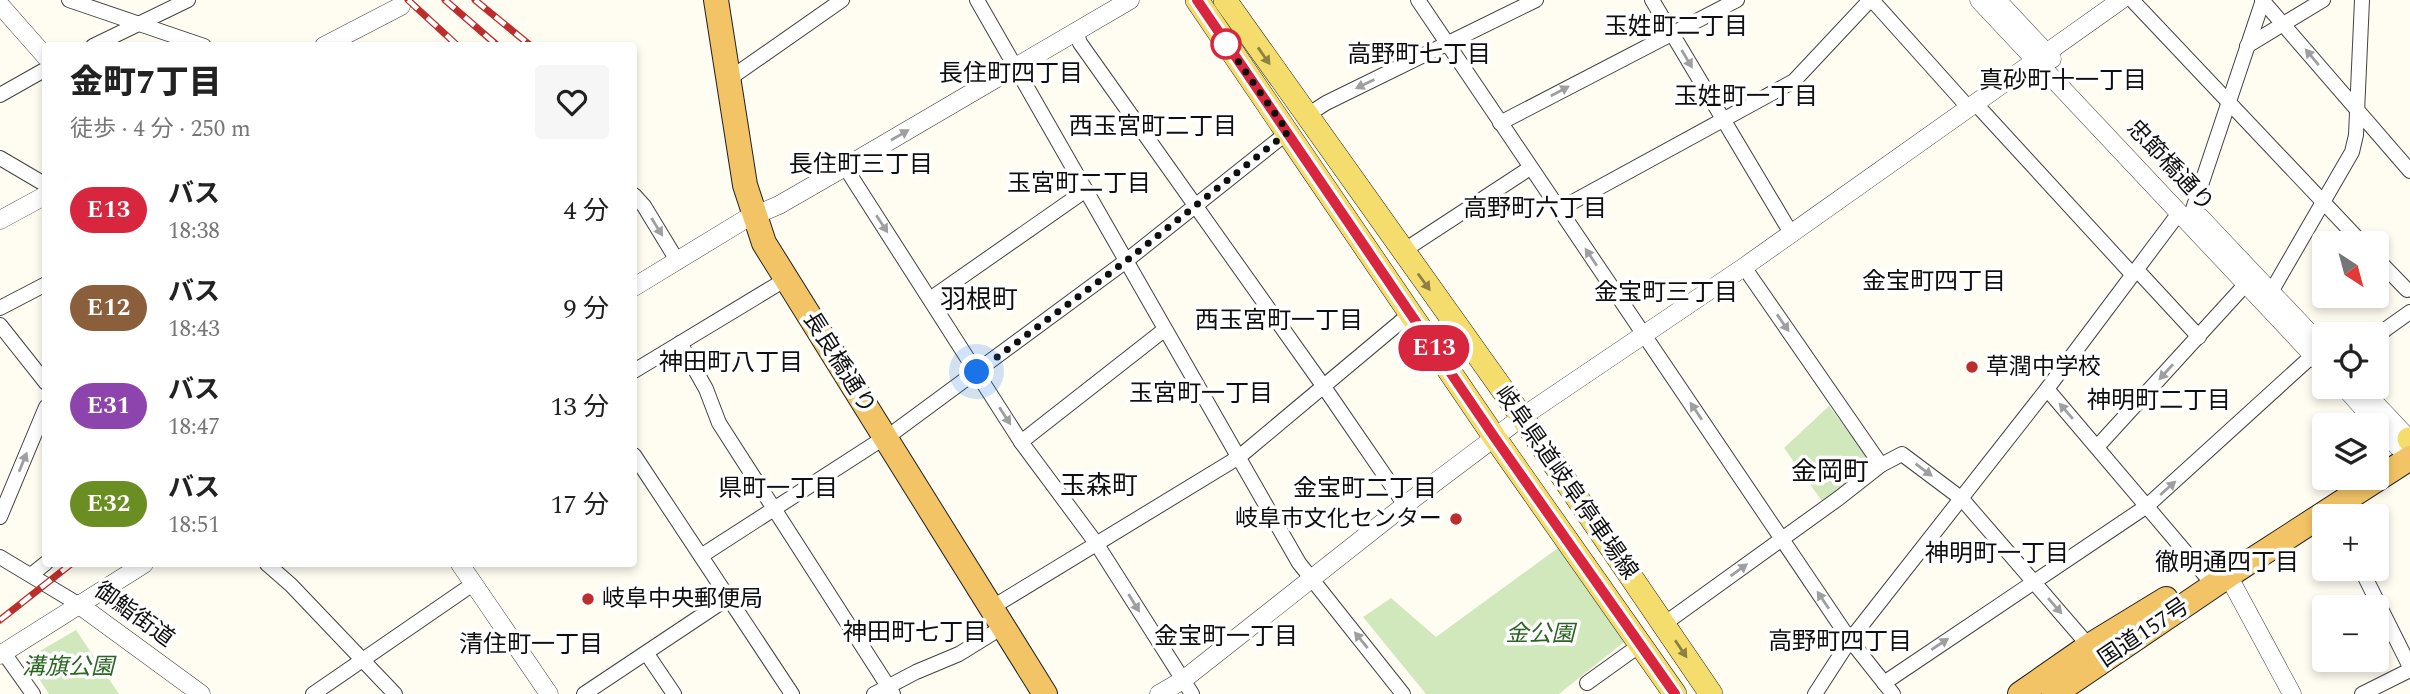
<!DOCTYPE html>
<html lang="ja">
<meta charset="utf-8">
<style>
body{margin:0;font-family:Spectral,"Noto Sans JP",serif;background:#f6f6f6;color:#222;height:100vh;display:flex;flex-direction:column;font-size:26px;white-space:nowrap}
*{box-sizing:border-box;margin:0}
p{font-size:23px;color:#767676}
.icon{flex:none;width:38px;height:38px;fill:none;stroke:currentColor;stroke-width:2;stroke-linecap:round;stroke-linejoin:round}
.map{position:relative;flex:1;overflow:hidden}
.drawer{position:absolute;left:42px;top:42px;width:595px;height:525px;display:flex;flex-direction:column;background:#fff;border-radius:7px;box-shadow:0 4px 10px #0003}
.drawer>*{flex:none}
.badge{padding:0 14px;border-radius:23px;font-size:24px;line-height:46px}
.needle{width:46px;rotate:144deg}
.tools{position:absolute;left:2312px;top:231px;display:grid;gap:14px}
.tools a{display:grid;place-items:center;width:77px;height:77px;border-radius:7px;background:#fff;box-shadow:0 4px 10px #0003;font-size:35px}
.you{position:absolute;width:35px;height:35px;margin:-18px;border:5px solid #fff;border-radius:50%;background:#1a73e8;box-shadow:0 0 0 10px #1a73e833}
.map>.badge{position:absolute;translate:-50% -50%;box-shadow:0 0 0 4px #fff}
.round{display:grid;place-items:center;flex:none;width:74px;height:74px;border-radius:7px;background:#f6f6f6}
.head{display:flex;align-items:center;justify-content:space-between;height:119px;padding:0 28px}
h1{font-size:33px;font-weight:800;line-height:52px}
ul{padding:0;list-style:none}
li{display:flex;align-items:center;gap:21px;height:98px;padding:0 28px}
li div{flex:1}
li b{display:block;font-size:26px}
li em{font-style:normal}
li .badge{min-width:77px;font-weight:700;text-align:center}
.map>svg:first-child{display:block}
</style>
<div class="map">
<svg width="2410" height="694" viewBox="0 0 2410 694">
<rect width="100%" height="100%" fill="#fffdf2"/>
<g fill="#d0e8bc">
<path d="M1829,406L1874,466L1822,501L1784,448Z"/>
<path d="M1558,548L1624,642L1559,694H1426L1363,617L1391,598L1436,637Z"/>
<path d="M76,630L119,694H49L26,659Z"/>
</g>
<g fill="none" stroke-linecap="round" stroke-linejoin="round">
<defs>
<g id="minor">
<path d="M69,0L204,46"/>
<path d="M977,0L1299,563L1403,694"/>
<path d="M1418,0L1850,640L1893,694"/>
<path d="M1652,0L1791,233"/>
<path d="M1872,0L1968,107"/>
<path d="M2132,0L2362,243"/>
<path d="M2262,0L2410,171"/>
<path d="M1076,32L1080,43L1324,387L1405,505"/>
<path d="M93,46L188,0"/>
<path d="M2247,46L2323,0"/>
<path d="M729,79L842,0"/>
<path d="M0,95L46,69"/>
<path d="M1975,103L2132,274"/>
<path d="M1306,116L1326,103L1536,0"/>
<path d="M1500,123L1737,0"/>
<path d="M0,158L46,185"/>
<path d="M845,167L1021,442L1096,543L1192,694"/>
<path d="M634,195L644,206L678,262"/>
<path d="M2193,209L2263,0"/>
<path d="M1558,210L1794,81L1870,0"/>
<path d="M1403,251L1530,168"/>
<path d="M2376,258L2407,290"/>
<path d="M1744,267L1881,465"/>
<path d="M2137,270L2199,337"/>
<path d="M2271,292L2352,152L2356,135L2362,0"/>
<path d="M930,299L1086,190"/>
<path d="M0,308L46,284"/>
<path d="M0,325L46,383"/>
<path d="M2376,338L2386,329L2410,312"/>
<path d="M680,343L706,389L719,423L893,694"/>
<path d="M634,371L778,284"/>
<path d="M2047,389L2205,575"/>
<path d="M886,438L1126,261L1288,132"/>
<path d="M1021,442L1164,330"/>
<path d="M2097,447L2245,285"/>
<path d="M634,455L792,694"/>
<path d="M0,517L46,407"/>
<path d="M701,556L876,443"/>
<path d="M0,557L78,604"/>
<path d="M267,564L291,585L395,694"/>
<path d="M2361,569L2410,667"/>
<path d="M31,575L46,563"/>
<path d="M991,608L1239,457L1411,313"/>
<path d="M1664,624L1839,498L1881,465L1902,454L1962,499L2089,646"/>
<path d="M4,653L33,694"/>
<path d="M647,654L674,694"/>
<path d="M1587,683L1640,645"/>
<path d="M1884,683L2147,506L2312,356"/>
<path d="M313,694L473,584"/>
<path d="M584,694L728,598"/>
<path d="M874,694L916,672L959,654L993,633"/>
<path d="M1815,694L1850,640L2047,389L2179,213"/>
<path d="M2362,694L2410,670"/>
</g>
<g id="tertiary">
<path d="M1979,0L2324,367"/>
<path d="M1997,0L2052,59"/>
<path d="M0,5L46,57"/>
<path d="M324,46L401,6"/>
<path d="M2200,217L2324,348"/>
<path d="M0,220L46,195"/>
<path d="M634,287L744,220L779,205L845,167L1130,0"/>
<path d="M2344,387L2398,447"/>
<path d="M2360,387L2409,439"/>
<path d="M460,564L549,694"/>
<path d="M2224,568L2292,694"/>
<path d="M78,604L201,694"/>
<path d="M0,655L144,564"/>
<path d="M1159,694L1183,680L1405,505L1522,417L1744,267L2121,0"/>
</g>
<g id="primary">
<path d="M1197,0L1495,438L1675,694"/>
<path d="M1225,0L1522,417L1711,694"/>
<path d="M2409,439H2410"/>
</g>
<g id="trunk">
<path d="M716,0L745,185L764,243L1045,694"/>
<path d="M2020,694L2089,646L2166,599"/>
<path d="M2054,694L2229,575L2410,458"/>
</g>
</defs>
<use href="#minor" stroke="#424242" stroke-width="16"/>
<use href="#tertiary" stroke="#424242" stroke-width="19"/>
<use href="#primary" stroke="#202020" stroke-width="24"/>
<use href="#trunk" stroke="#202020" stroke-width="26"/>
<use href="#minor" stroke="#fff" stroke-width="14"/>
<use href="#tertiary" stroke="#fff" stroke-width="18"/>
<use href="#primary" stroke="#f4dc6d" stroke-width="23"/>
<use href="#trunk" stroke="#f2c466" stroke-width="24"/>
<defs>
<g id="rail">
<path d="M408,0L458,46"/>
<path d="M445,0L498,46"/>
<path d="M475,0L531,46"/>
<path d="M0,620L71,564"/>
</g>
</defs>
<use href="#rail" stroke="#bb2e2b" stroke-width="7"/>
<use href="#rail" stroke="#fff" stroke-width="4.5" stroke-dasharray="13" stroke-linecap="butt"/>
</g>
<defs><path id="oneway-solid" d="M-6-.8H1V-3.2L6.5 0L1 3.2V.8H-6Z" transform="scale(1.75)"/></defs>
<g fill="#8d8043">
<use href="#oneway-solid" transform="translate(1264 56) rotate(55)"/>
<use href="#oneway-solid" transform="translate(1424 282) rotate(54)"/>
<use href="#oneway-solid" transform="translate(1681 649) rotate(56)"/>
</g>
<g fill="#9f9f9f">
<use href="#oneway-solid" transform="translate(2312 57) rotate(-130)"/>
<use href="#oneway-solid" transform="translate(1687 59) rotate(59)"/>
<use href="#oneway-solid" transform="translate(1365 84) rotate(154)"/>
<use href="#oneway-solid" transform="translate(1560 91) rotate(-28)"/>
<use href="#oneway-solid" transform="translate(900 135) rotate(-30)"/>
<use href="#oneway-solid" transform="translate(882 224) rotate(57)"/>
<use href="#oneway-solid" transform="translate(657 227) rotate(58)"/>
<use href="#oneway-solid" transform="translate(1591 257) rotate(-124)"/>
<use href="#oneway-solid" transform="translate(1783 323) rotate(55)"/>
<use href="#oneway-solid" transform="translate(2166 372) rotate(132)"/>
<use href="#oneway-solid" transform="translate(1696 411) rotate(-124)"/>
<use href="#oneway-solid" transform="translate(2066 411) rotate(-131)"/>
<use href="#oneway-solid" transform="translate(1005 416) rotate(57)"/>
<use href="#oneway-solid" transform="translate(23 462) rotate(-68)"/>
<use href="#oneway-solid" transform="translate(1924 470) rotate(37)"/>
<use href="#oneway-solid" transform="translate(2168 488) rotate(-42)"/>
<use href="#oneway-solid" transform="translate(1739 570) rotate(-36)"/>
<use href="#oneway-solid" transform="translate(1823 600) rotate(-124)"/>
<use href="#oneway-solid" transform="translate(1134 603) rotate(58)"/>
<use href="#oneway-solid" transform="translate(2055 606) rotate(49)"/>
<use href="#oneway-solid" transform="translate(1361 640) rotate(-129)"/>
<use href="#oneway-solid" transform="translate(1940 644) rotate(-34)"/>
</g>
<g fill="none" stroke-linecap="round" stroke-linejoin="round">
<defs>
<path id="line" d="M1197,0L1495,438L1675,694"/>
</defs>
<use href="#line" stroke="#fff" stroke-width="16"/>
<use href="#line" stroke="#d7263d" stroke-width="10"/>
<path stroke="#0f0f0f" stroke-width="7" stroke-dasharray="0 12.6" d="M977,372L1126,261L1288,132L1226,44"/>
</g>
<circle fill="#fff" stroke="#d7263d" stroke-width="3.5" cx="1226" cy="44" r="14"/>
<g fill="#bb2e2b" stroke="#fff" stroke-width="2.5">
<circle cx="1972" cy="367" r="7"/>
<circle cx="1456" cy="519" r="7"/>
<circle cx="588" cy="599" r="7"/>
</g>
<g text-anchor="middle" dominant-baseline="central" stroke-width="7" stroke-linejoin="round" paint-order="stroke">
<g font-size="23" fill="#0f0f0f" stroke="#fff">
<text transform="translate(2170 166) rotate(47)">忠節橋通り</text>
<text transform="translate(839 363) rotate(58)">長良橋通り</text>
<text transform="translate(1566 483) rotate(55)">岐阜県道岐阜停車場線</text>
<text transform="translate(134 615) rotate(36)">御鮨街道</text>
<text transform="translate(2144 633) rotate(-34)">国道157号</text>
</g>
<g font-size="23" fill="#0f0f0f" stroke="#fff" text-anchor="start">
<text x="1986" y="367">草潤中学校</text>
<text x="1442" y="519" text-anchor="end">岐阜市文化センター</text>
<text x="602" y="599">岐阜中央郵便局</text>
</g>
<g font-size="23" font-style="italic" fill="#2a6521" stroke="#fff">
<text x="1540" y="634">金公園</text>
<text x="68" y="667">溝旗公園</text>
</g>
<g font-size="24" fill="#0f0f0f" stroke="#fff">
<text x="1676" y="27">玉姓町二丁目</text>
<text x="1419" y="55">高野町七丁目</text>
<text x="1011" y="74">長住町四丁目</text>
<text x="2063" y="81">真砂町十一丁目</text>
<text x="1746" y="97">玉姓町一丁目</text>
<text x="1153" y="127">西玉宮町二丁目</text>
<text x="861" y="165">長住町三丁目</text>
<text x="1079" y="184">玉宮町二丁目</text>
<text x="1535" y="209">高野町六丁目</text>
<text x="1934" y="282">金宝町四丁目</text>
<text x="1666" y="293">金宝町三丁目</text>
<text x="1279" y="321">西玉宮町一丁目</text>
<text x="731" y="363">神田町八丁目</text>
<text x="1201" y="394">玉宮町一丁目</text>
<text x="2159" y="401">神明町二丁目</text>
<text x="778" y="489">県町一丁目</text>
<text x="1365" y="489">金宝町二丁目</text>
<text x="1997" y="554">神明町一丁目</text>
<text x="2227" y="563">徹明通四丁目</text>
<text x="915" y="633">神田町七丁目</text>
<text x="1226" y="637">金宝町一丁目</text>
<text x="1840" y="642">高野町四丁目</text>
<text x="531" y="645">清住町一丁目</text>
</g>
<g font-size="26" fill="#0f0f0f" stroke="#fff">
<text x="979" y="300">羽根町</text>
<text x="1830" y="472">金岡町</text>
<text x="1099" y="486">玉森町</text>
</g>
</g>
</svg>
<div class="tools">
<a><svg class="needle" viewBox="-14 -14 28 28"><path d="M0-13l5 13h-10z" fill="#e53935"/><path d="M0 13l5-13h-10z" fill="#767676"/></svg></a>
<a><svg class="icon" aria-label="locate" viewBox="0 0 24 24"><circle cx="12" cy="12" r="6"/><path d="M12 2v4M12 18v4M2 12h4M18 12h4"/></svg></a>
<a><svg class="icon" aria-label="layers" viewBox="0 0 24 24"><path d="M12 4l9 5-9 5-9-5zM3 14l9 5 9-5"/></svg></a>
<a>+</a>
<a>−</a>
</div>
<div class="you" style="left:977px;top:372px"></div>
<b class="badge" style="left:1434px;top:348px;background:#d7263d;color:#fff">E13</b>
<section class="drawer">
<div class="head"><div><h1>金町7丁目</h1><p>徒歩 · 4 分 · 250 m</p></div><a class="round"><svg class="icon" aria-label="heart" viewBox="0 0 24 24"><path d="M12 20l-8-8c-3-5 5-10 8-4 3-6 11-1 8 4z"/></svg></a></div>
<ul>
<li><span class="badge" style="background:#d7263d;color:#fff">E13</span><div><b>バス</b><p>18:38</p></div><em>4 分</em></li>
<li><span class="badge" style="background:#8b5e3c;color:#fff">E12</span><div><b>バス</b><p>18:43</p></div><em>9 分</em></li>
<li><span class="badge" style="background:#8e44ad;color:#fff">E31</span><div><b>バス</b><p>18:47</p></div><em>13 分</em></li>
<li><span class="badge" style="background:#6b8e23;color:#fff">E32</span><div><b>バス</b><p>18:51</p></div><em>17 分</em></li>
</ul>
</section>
</div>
